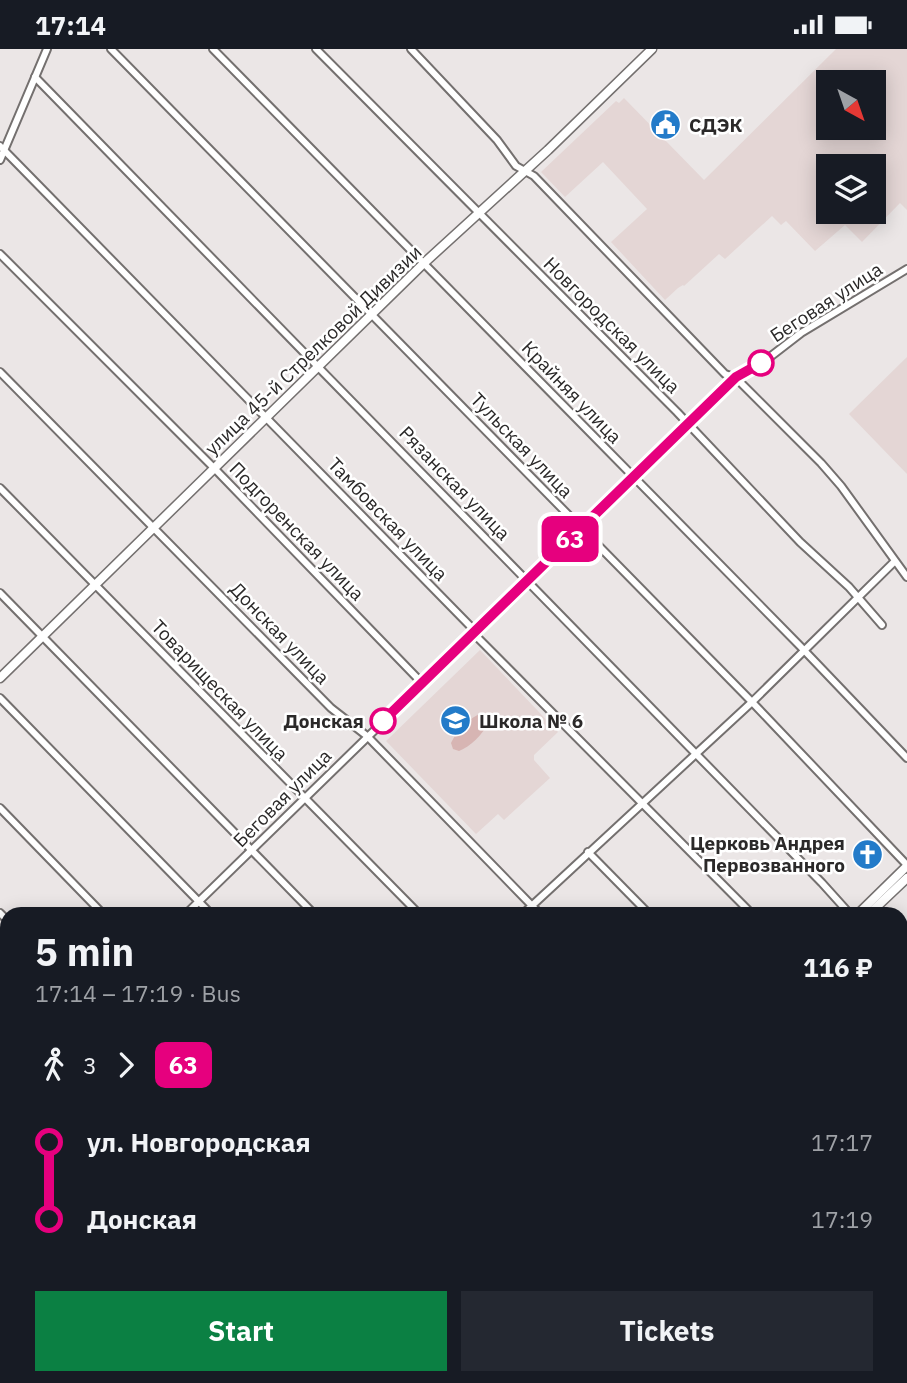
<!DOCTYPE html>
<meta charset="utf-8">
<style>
body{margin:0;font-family:"IBM Plex Sans",sans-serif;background:#242831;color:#f1f3f6;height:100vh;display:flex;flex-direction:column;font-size:26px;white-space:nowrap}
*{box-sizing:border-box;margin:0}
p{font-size:23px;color:#9ea1a6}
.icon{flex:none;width:38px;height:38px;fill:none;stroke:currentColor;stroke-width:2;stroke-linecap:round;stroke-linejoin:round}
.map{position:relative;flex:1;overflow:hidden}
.panel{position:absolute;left:0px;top:858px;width:908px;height:478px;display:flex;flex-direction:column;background:#171b24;border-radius:21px 21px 0 0;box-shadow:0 4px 18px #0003}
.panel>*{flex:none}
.badge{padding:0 14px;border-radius:10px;font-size:24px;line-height:46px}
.needle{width:46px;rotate:140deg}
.fabs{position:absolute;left:816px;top:21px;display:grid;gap:14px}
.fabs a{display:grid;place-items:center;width:70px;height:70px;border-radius:0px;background:#171b24;box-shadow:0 4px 18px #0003;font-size:35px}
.map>.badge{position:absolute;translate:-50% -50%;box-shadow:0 0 0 4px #fff}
.legs{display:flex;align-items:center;gap:10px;height:77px;padding:0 35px;font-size:23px}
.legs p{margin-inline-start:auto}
.overview{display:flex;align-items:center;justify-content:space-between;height:119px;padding:0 35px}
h1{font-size:38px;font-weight:700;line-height:52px}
.primary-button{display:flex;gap:14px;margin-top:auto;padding:14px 35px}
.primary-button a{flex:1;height:80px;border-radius:0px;background:#0b8043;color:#fff;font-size:28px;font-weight:700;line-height:80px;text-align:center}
.primary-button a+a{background:#242831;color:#f1f3f6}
ul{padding:0 35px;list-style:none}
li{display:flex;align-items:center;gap:24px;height:77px;font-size:26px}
li i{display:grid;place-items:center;width:10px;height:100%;margin:0 9px;background:currentColor}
li i::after{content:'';width:18px;height:18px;margin:-9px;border:5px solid;border-radius:50%;background:#171b24}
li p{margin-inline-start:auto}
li:first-child i{background:linear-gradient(#0000 50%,currentColor 0)}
li:last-child i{background:linear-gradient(currentColor 50%,#0000 0)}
.status{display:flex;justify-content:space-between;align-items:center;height:49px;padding:0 35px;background:#171b24;direction:ltr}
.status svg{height:19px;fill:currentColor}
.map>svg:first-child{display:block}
</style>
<div class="status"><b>17:14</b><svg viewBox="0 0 49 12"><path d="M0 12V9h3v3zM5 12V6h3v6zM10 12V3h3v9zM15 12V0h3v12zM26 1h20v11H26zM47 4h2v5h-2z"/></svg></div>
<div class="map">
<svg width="907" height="1334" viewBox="0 0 907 1334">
<rect width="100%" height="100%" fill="#ebe6e6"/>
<g fill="#e4d6d5" fill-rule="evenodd">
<path d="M836,0H907V161L900,154L862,193L845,176L815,202L786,172L781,176L772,167L725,210L719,205L684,237L683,236L678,239L665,251L611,193L647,160L603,113L565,148L541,123L616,52L619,54L624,49L704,131ZM828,33H873V79H828ZM828,117H873V163H828Z"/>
<path d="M907,308V425L849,365Z"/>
<path d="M480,601L558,683L534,706V711L550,729L504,771L498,765L476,785L386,692Z"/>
</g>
<g fill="#d7b5b3">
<path d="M480,665L485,668L488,674C483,685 470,698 459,702L453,700L451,694C456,683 469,669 480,665Z"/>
<path d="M614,1328H737L731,1334H620Z"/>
</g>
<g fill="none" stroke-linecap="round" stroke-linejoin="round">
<defs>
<g id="minor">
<path d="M111,0L752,653L907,816"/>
<path d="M213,0L800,597L907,709"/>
<path d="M316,0L677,363L800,493L849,538L882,576"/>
<path d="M411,0L497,91L516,117L534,127L725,325L736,329L821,414L841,437L907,528"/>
<path d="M35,28L822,834L849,864"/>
<path d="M0,97L475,582L477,588L483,594L751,864"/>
<path d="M0,111L47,0"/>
<path d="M0,205L214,419L422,634"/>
<path d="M0,323L331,659L367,687L539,864"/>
<path d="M0,439L418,864"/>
<path d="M0,544L313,864"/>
<path d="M0,649L210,864"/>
<path d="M0,759L102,864"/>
<path d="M588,803L648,864"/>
<path d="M0,864L7,871"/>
<path d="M187,864L736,329L766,311L801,284L907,220"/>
<path d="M524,864L752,653L894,513"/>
<path d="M0,1048L7,1042"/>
<path d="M901,1058L907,1052"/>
<path d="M0,1157L7,1164"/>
<path d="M0,1218L7,1211"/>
<path d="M0,1296L7,1303"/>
<path d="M32,1328L38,1334"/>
<path d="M137,1328L143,1334"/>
<path d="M233,1328L239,1334"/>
<path d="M763,1328L769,1334"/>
</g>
<g id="major">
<path d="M0,629L423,215L548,101L652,0"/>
<path d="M859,864L907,817"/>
<path d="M870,864L907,829"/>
<path d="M0,972L7,979"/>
<path d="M348,1328L353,1334"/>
<path d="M368,1328L385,1333"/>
<path d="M417,1334L418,1328"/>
</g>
</defs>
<use href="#minor" stroke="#74706f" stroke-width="10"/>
<use href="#major" stroke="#74706f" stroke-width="11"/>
<use href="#minor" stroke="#fff" stroke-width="6"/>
<use href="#major" stroke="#fff" stroke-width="8"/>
</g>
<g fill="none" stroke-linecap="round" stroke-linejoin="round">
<defs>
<path id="line-1" d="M383,672L736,328L761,314"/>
</defs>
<use href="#line-1" stroke="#fff" stroke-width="16"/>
<use href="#line-1" stroke="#e6007e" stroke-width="10"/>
</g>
<defs>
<symbol id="civic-disc" viewBox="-11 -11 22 22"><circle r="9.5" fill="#237bc9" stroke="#fff"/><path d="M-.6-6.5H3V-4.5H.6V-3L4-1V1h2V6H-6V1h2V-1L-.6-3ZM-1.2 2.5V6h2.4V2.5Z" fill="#fff"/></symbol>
<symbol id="school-disc" viewBox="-11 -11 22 22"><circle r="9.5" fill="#237bc9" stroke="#fff"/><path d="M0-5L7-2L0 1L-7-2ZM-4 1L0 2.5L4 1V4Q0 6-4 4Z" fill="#fff"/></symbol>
<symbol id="church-disc" viewBox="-11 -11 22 22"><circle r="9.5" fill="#237bc9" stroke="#fff"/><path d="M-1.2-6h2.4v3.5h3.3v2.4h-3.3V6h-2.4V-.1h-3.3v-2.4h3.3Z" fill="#fff"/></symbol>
</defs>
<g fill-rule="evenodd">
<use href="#civic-disc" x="648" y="58" width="35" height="35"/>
<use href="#school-disc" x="438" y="654" width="35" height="35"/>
<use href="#church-disc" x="850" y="788" width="35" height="35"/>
</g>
<g fill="#fff" stroke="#e6007e" stroke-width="3.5">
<circle cx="761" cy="314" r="12"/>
<circle cx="383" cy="672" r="12"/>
</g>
<g text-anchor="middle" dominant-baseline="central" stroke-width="5" stroke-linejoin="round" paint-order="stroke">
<g font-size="19" font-weight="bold" fill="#2b2929" stroke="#fff" text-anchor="start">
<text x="689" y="76">СДЭК</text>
<text x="479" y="672">Школа № 6</text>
<text x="845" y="794" text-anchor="end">Церковь Андрея<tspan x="845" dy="22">Первозванного</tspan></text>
</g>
<g font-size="19" fill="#2b2929" stroke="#fff">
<text transform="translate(826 253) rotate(-33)">Беговая улица</text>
<text transform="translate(612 276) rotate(45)">Новгородская улица</text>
<text transform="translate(313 301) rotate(-44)">улица 45-й Стрелковой Дивизии</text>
<text transform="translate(572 343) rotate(46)">Крайняя улица</text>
<text transform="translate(522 396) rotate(46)">Тульская улица</text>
<text transform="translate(455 434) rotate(46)">Рязанская улица</text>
<text transform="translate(388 470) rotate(46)">Тамбовская улица</text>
<text transform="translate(297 482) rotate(46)">Подгоренская улица</text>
<text transform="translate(280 584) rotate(46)">Донская улица</text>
<text transform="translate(220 641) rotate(46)">Товарищеская улица</text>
<text transform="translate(282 749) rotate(-45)">Беговая улица</text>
</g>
<g font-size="19" font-weight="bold" fill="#2b2929" stroke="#fff" text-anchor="end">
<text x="364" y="672">Донская</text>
</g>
</g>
</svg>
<div class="fabs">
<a><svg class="needle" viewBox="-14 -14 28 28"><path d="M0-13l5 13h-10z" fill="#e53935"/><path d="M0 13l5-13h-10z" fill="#9ea1a6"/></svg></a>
<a><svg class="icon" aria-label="layers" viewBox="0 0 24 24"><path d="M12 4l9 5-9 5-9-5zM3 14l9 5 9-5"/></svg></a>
</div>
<b class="badge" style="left:570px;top:490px;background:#e6007e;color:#fff">63</b>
<section class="panel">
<div class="overview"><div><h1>5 min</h1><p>17:14 – 17:19 · Bus</p></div><b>116 ₽</b></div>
<div class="legs"><svg class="icon" aria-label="walk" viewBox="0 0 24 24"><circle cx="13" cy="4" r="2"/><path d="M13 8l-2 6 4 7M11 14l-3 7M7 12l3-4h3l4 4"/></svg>3<svg class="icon" aria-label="forward" viewBox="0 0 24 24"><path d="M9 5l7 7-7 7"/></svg><b class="badge" style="background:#e6007e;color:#fff">63</b></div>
<ul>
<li><i style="color:#e6007e"></i><b>ул. Новгородская</b><p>17:17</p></li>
<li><i style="color:#e6007e"></i><b>Донская</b><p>17:19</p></li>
</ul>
<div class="primary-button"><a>Start</a><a>Tickets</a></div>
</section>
</div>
